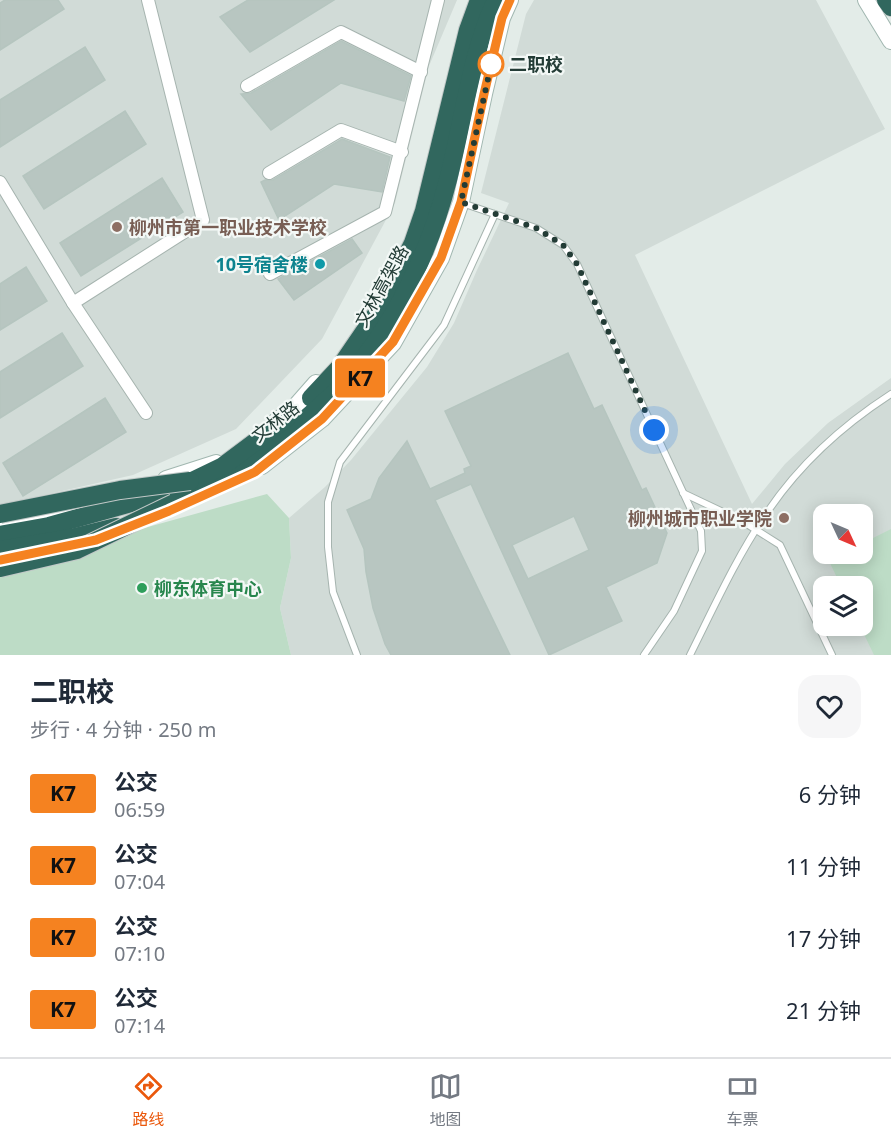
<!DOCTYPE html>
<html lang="zh">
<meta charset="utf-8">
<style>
body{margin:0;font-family:"Noto Sans","Noto Sans SC",sans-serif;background:#f6f6f7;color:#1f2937;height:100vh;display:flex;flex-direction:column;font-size:22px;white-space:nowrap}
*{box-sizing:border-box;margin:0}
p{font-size:20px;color:#747a83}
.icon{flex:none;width:33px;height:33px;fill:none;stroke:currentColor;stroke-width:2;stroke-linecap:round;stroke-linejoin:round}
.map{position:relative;height:655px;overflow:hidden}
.panel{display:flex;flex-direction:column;background:#fff;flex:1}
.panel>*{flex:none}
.badge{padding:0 12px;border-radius:4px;font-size:21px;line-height:39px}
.needle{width:39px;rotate:134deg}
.tools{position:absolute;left:813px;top:504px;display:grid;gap:12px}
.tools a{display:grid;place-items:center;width:60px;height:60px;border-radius:12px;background:#fff;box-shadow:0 3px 15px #0003;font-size:30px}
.you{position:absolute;width:30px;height:30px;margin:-15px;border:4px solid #fff;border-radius:50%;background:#1a73e8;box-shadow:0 0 0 9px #1a73e833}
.map>.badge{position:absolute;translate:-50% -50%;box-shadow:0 0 0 3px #fff}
.round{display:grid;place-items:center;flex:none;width:63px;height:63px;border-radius:18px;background:#f6f6f7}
.summary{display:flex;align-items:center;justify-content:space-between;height:102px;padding:0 30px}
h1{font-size:28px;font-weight:700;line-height:45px}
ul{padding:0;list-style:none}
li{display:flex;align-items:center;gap:18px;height:72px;padding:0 30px}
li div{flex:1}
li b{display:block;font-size:22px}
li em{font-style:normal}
li .badge{min-width:66px;font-weight:700;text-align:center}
.dock{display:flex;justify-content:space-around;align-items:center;height:84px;border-top:2px solid #e0e1e3;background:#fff;font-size:16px;color:#747a83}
.dock a{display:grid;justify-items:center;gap:3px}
.dock .active{color:#ea580c}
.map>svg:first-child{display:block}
</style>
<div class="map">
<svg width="891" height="655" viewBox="0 0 891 655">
<rect width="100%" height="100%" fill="#e3ece8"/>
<g fill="#d1dbd7" fill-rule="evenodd">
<path d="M0,0H457L429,66L395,203L322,339L236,429L133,475L0,505Z"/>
<path d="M534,0H816L885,129L635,255L752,504L785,464L828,423L891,378V655H291L280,608L291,558L289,518L325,487L351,460L427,367L454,323L477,270L509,203L481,193L526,14ZM824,514H862V554H824ZM824,586H862V626H824Z"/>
</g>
<g fill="#bddcc6">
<path d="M267,494L289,518L291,558L280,608L291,655H0V568Z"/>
<path d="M891,529V655H874L860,626H862V586H841L828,559L840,554H862L863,543Z"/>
</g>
<g fill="#b8c6c1" stroke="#b5c5bf" stroke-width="1.5" fill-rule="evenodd">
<path d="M5,0H58L64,9L0,50V3Z"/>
<path d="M248,0H334L250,52L220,17Z"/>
<path d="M341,41L411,76L404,101L341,83L271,130L241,94L251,93Z"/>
<path d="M85,47L105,80L0,147V100Z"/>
<path d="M125,111L146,144L44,209L23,176Z"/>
<path d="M342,139L390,157L382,192L334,184L279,220L261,182L265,180H273Z"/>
<path d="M162,178L183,212L81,276L60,243Z"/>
<path d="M352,239L362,253L294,300L278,279Z"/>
<path d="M26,267L47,301L0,330V284Z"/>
<path d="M62,333L83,366L0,418V372Z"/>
<path d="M568,353L594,409L602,405L642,490L646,488L667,533L657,563L606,587L622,621L549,655L471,484L435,500L510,655H391L385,644L373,608L366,572L364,549L347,510L371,499L379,478L407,441L430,489L465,473L464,469L471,466L445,411ZM574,516L589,550L528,579L512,545Z"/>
<path d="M105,398L126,432L23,496L3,463Z"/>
</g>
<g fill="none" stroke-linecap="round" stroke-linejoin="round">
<defs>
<g id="lane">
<path d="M462,203L536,228L563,245L577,264L701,531L702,551L674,611L644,655"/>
<path d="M683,493L742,521L780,545L832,655"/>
<path d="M357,655L333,592L328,547V502L340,462L444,325L495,214"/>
<path d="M690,655C714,607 736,558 766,514C798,466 843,425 891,394"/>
</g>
<g id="street">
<path d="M247,86L341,32L421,72"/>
<path d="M269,173L341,130L402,152"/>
<path d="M0,182L73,303L146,413"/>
<path d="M270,274L385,212L438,0"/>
<path d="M73,303L203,220L148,0"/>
</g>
<g id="secondary">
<path d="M866,0L891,41"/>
<path d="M274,423L294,408L316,383"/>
<path d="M262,466L322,419L393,343L441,258L461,202L484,94L502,18L510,0"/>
<path d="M166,479L216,463"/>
<path d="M0,523L55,513L84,504"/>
</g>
<g id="highway">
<path d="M886,0L891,7"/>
<path d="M311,398L340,367L381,307L413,243L424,211L468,30L479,0"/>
<path d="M161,508C193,496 226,482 254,462C265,454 275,444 286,435C306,418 329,401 346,380C396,322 429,254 448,180C463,122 471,53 496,0"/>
<path d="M0,535L49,526L167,493L223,466L287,418"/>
<path d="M0,550L75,537L116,527"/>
</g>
</defs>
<use href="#lane" stroke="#a6b4af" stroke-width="8"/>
<use href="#street" stroke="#a6b4af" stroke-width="14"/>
<use href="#secondary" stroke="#a1b7b0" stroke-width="18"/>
<use href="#highway" stroke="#c1c8c7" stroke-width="20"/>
<use href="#lane" stroke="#fff" stroke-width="6"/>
<use href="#street" stroke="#fff" stroke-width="12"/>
<use href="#secondary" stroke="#fff" stroke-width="16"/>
<use href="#highway" stroke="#31675e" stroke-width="18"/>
<defs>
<g id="highway-bridge">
<path d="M0,514L120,490L190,481"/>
<path d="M0,568L77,550L174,503"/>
</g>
</defs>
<use href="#highway-bridge" stroke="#c1c8c7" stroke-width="20" stroke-linecap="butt"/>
<use href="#highway-bridge" stroke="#31675e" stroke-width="18"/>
</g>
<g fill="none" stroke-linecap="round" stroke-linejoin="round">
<defs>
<path id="line" d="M0,560L96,540L169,511L255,472L322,419L393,342L441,258L461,202L484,94L502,18L510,0"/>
</defs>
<use href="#line" stroke="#fff" stroke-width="14"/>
<use href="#line" stroke="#f58220" stroke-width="9"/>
<path stroke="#233c36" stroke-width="6" stroke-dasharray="0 10.8" d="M491,64L493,56L461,202L536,228L563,245L577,264L654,430"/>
</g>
<circle fill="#fff" stroke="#f58220" stroke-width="3" cx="491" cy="64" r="12"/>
<g fill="#8d6e63" stroke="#f3f8f6" stroke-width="2">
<circle cx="117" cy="227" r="6"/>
<circle cx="784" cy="518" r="6"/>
</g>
<circle fill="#0f9aa8" stroke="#f3f8f6" stroke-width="2" cx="320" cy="264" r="6"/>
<circle fill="#2e9e5b" stroke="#f3f8f6" stroke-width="2" cx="142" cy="588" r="6"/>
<g text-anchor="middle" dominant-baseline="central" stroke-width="4.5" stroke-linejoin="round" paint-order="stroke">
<g font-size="18" font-weight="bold" fill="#233c36" stroke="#f3f8f6" text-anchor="start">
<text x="509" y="64">二职校</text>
</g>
<g font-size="18" font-weight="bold" fill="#785e54" stroke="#f3f8f6" text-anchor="start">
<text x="129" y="227">柳州市第一职业技术学校</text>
<text x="772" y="518" text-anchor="end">柳州城市职业学院</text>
</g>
<g font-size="18" font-weight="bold" fill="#0d838f" stroke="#f3f8f6" text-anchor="end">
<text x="308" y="264">10号宿舍楼</text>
</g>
<g font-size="18" fill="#233c36" stroke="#f3f8f6">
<text transform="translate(381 286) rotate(-61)">文林高架路</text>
<text transform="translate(275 421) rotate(-38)">文林路</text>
</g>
<g font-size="18" font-weight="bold" fill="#27864d" stroke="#f3f8f6" text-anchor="start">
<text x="154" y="588">柳东体育中心</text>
</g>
</g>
</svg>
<div class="tools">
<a><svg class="needle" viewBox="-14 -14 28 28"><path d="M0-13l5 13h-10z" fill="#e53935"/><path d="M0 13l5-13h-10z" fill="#747a83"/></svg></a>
<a><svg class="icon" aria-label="layers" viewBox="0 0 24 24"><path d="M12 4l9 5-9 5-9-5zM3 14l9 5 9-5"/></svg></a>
</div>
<div class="you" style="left:654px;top:430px"></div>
<b class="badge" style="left:360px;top:378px;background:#f58220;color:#111">K7</b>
</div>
<section class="panel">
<div class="summary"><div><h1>二职校</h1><p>步行 · 4 分钟 · 250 m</p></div><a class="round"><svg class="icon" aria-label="heart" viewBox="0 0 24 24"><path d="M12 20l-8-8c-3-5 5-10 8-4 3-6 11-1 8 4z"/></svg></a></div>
<ul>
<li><span class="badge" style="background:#f58220;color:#111">K7</span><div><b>公交</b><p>06:59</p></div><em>6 分钟</em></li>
<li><span class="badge" style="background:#f58220;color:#111">K7</span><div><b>公交</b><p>07:04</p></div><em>11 分钟</em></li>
<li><span class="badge" style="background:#f58220;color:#111">K7</span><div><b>公交</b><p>07:10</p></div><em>17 分钟</em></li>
<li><span class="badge" style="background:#f58220;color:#111">K7</span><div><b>公交</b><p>07:14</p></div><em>21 分钟</em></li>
</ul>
</section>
<nav class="dock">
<a class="active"><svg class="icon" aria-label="directions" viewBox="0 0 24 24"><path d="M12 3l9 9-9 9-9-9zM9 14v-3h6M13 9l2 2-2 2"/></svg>路线</a>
<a><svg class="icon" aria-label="map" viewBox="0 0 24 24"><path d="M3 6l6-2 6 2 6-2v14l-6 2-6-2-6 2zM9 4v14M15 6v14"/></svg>地图</a>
<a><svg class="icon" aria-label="tickets" viewBox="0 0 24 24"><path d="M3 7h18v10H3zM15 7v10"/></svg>车票</a>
</nav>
